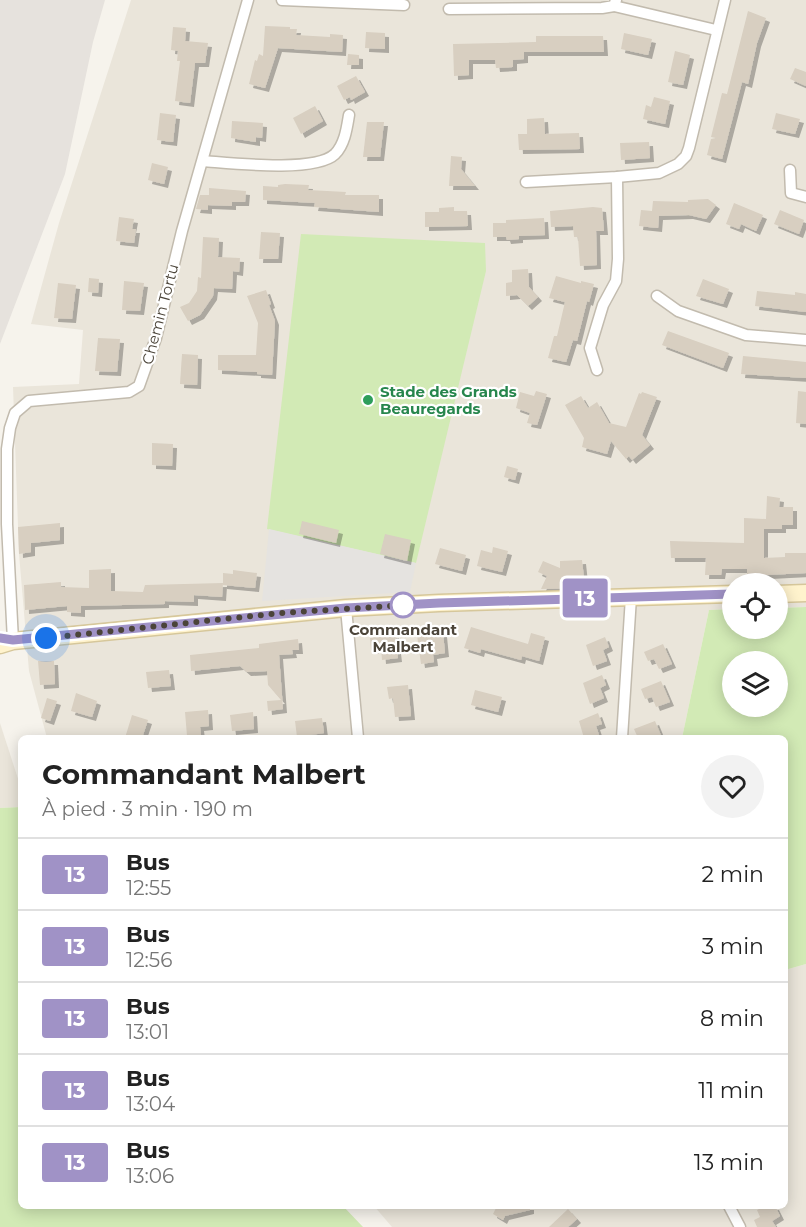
<!DOCTYPE html>
<html lang="fr">
<meta charset="utf-8">
<style>
body{margin:0;font-family:Montserrat,sans-serif;background:#f2f2f2;color:#222;height:100vh;display:flex;flex-direction:column;font-size:22px;white-space:nowrap}
*{box-sizing:border-box;margin:0}
p{font-size:20px;color:#767676}
.icon{flex:none;width:33px;height:33px;fill:none;stroke:currentColor;stroke-width:2;stroke-linecap:round;stroke-linejoin:round}
.map{position:relative;flex:1;overflow:hidden}
.details{position:absolute;left:18px;top:735px;width:770px;height:474px;display:flex;flex-direction:column;background:#fff;border-radius:9px;box-shadow:0 3px 15px #0003}
.details>*{flex:none}
.badge{padding:0 12px;border-radius:4px;font-size:21px;line-height:39px}
.buttons{position:absolute;left:722px;top:573px;display:grid;gap:12px}
.buttons a{display:grid;place-items:center;width:66px;height:66px;border-radius:50%;background:#fff;box-shadow:0 3px 15px #0003;font-size:30px}
.you{position:absolute;width:30px;height:30px;margin:-15px;border:4px solid #fff;border-radius:50%;background:#1a73e8;box-shadow:0 0 0 9px #1a73e833}
.map>.badge{position:absolute;translate:-50% -50%;box-shadow:0 0 0 3px #fff}
.round{display:grid;place-items:center;flex:none;width:63px;height:63px;border-radius:32px;background:#f2f2f2}
.head{display:flex;align-items:center;justify-content:space-between;height:102px;padding:0 24px}
h1{font-size:28px;font-weight:700;line-height:45px}
ul{padding:0;list-style:none}
li{display:flex;align-items:center;gap:18px;height:72px;padding:0 24px;border-top:2px solid #e0e0e0}
li div{flex:1}
li b{display:block;font-size:22px}
li em{font-style:normal}
li .badge{min-width:66px;font-weight:700;text-align:center}
.map>svg:first-child{display:block}
</style>
<div class="map">
<svg width="806" height="1227" viewBox="0 0 806 1227">
<defs>
<filter id="shadow"><feDropShadow dx="4" dy="4" stdDeviation="0" flood-color="#0004"/></filter>
</defs>
<rect width="100%" height="100%" fill="#f6f3ec"/>
<g fill="#eae5da">
<path d="M131,0H806V607L777,608V584H732V609L709,610L682,738H47L29,671L19,554L13,387L79,384L83,330L31,324L59,223Z"/>
<path d="M0,723L21,788V807L0,808Z"/>
<path d="M806,964V1227H392L374,1206H784L785,970Z"/>
</g>
<path fill="#e6e2dd" d="M0,0H105L93,42L65,174L0,344Z"/>
<g fill="#d2eab5" fill-rule="evenodd">
<path d="M301,234L485,243L486,271L416,563L267,529Z"/>
<path d="M806,607V964L785,970L784,738H682L709,610L732,609V628H777V608ZM732,662H777V706H732Z"/>
<path d="M21,807V1206H343L363,1227H0V808Z"/>
</g>
<path fill="#e5e3e0" d="M269,529L416,563L410,592L262,601Z"/>
<g fill="#d8cfc1" filter="url(#shadow)">
<path d="M748,11L766,18L757,43L748,84L742,82L722,159L707,155L711,139L716,138L711,137L722,93L727,94Z"/>
<path d="M265,26L290,27V29H297L296,35L330,37V34L343,35L342,52L278,48L265,88L249,84L255,60L257,61L259,54L263,56Z"/>
<path d="M173,27L186,28L185,41L208,43L205,63H195L190,103L175,101L180,61H177L178,51L171,50Z"/>
<path d="M366,32L385,33V49L365,48Z"/>
<path d="M624,33L652,39L648,55L621,49Z"/>
<path d="M536,36H603L604,52H524V59L513,60V67L496,68L495,60H469V75L454,76L453,44L536,42Z"/>
<path d="M675,51L690,55L683,85L668,82Z"/>
<path d="M348,54L359,55V65H347Z"/>
<path d="M795,68L806,72V86L790,79Z"/>
<path d="M356,76L365,92L351,100L350,97L344,100L337,86Z"/>
<path d="M654,97L670,101L665,124L643,119L646,105L651,107Z"/>
<path d="M315,106L323,121L301,134L293,118Z"/>
<path d="M160,113L176,115L173,142L157,140Z"/>
<path d="M776,113L800,119L795,134L772,129Z"/>
<path d="M544,118L545,134L579,133L580,149L519,150L518,134H527V119Z"/>
<path d="M232,121L263,123L262,138L256,137V142L231,138Z"/>
<path d="M367,122H384L380,157H363Z"/>
<path d="M649,142L650,158L621,160L620,143Z"/>
<path d="M451,156L462,157L461,169L475,186H449Z"/>
<path d="M152,163L168,167L164,184L148,180Z"/>
<path d="M285,184L309,185L308,190L346,192L345,195H379V212L314,207L315,203L263,200V186L278,187V185Z"/>
<path d="M209,188L246,191L245,202H232V206L208,205V210L196,209L200,195H209Z"/>
<path d="M708,199L716,205L706,219L689,215L659,216L658,228L639,226L641,210L652,211L653,201L688,202V200Z"/>
<path d="M734,203L763,215L756,231L741,224L739,229L726,224Z"/>
<path d="M454,207V211H467L468,226L425,227V212H439V208Z"/>
<path d="M593,207L602,208L604,231H596L597,265L580,266L578,237H574L573,226L551,227L550,211Z"/>
<path d="M780,210L804,220L799,234L774,224Z"/>
<path d="M119,217L134,219L132,229H136L134,243L116,241Z"/>
<path d="M544,218L545,235L519,236V239L507,240L506,237H493V223H506V220Z"/>
<path d="M261,232L280,233L278,259H259Z"/>
<path d="M203,237L219,238L218,257L240,258L239,272L233,271L232,289L214,288L213,296L200,315L188,321L180,307L189,303L197,291L198,277L201,278Z"/>
<path d="M528,269L529,287L538,297L528,306L517,295L506,296V283L512,282V270Z"/>
<path d="M556,276L581,283V281L594,284L589,302L587,301L577,341L573,340L566,362L548,358L554,336H557L565,302L549,298Z"/>
<path d="M89,278L99,279L98,293L88,292Z"/>
<path d="M703,279L729,289L723,304L696,296Z"/>
<path d="M124,281L144,283L140,311L122,310Z"/>
<path d="M58,283L76,285L72,319L54,318Z"/>
<path d="M266,290L271,304L269,305L275,321L272,375L257,374V372L218,370V355H256L258,323L247,296Z"/>
<path d="M757,291L795,295V292L806,294V312L755,306Z"/>
<path d="M668,331L729,353L723,368L662,345Z"/>
<path d="M98,338L120,339L117,372L95,371Z"/>
<path d="M182,354L198,355L197,385L180,384Z"/>
<path d="M743,356L806,362V378L741,374Z"/>
<path d="M536,391L547,394L537,425L527,423L530,413L516,408L520,392L534,396Z"/>
<path d="M798,391L806,392V424L796,423Z"/>
<path d="M642,392L657,397L642,435L650,445L632,460L629,456L626,459L611,441L607,454L582,447L584,438L565,405L581,396L588,408L597,402L609,423L626,427L639,393L641,394Z"/>
<path d="M152,443L173,444L172,466L152,465Z"/>
<path d="M507,466L518,469L515,480L504,477Z"/>
<path d="M767,496L780,498L779,507H793V525H782V529H764V558L785,557V553H806V573L747,576V569H722L721,575H705L706,558H671L670,541L744,543V518L766,519Z"/>
<path d="M302,521L339,530L336,543L299,534Z"/>
<path d="M60,523V540L31,543V552L19,554L18,527Z"/>
<path d="M385,534L411,540L407,561L380,554Z"/>
<path d="M493,547L508,551L502,572L477,566L481,550L492,553Z"/>
<path d="M440,548L466,555L462,571L435,564Z"/>
<path d="M582,560L585,588L541,589L547,576L538,572L543,561L560,568V561Z"/>
<path d="M111,569V591L143,592L145,585L223,583L222,597L194,595V602L165,601V604L81,606V613L67,612V606L25,610L24,585L61,582V587L89,588V570Z"/>
<path d="M233,570L257,573L255,588L223,585V573L233,574Z"/>
<path d="M471,627L528,644L531,633L545,637L539,661L522,656L521,660L481,649L480,653L464,648Z"/>
<path d="M443,633L445,653L433,655L434,662L421,664L417,635Z"/>
<path d="M395,634L398,658L382,660L381,648L371,650L370,638Z"/>
<path d="M605,637L609,647L603,650L607,661L593,666L586,645Z"/>
<path d="M298,639L299,650H292L293,654L279,655L283,709L268,711L267,701L281,700L268,685L267,671L247,672L240,666L191,671L190,655L259,648V644Z"/>
<path d="M663,644L672,664L659,669L654,659L648,661L644,652Z"/>
<path d="M38,661H54L55,684L40,685Z"/>
<path d="M169,670L171,686L148,688L146,672Z"/>
<path d="M602,675L606,685L600,688L604,698L590,704L583,683Z"/>
<path d="M661,681L670,702L656,707L652,697L645,699L641,689Z"/>
<path d="M408,685L411,716L395,717L393,698L389,699L387,687Z"/>
<path d="M475,690L502,697L498,712L471,705Z"/>
<path d="M76,693L97,701L92,717L71,711Z"/>
<path d="M47,698L57,701L50,721L41,718Z"/>
<path d="M208,710L209,726L200,727L201,735L187,736L185,712Z"/>
<path d="M253,712L254,729L232,731L230,715Z"/>
<path d="M598,713L602,724L596,726L600,738H584L579,721Z"/>
<path d="M132,715L148,720L142,738H125Z"/>
<path d="M322,718L324,733L297,737L295,721Z"/>
<path d="M655,721L662,738H638L634,729Z"/>
<path d="M497,1206H530V1210L505,1216L503,1220L493,1214Z"/>
<path d="M765,1206H775L780,1216L772,1221L776,1227H757L754,1220L760,1217L757,1210Z"/>
<path d="M568,1209L577,1219L568,1227H549Z"/>
</g>
<g fill="none" stroke-linecap="round" stroke-linejoin="round">
<defs>
<g id="minor">
<path d="M282,0L404,5"/>
<path d="M614,6L716,30"/>
<path d="M449,9L602,8L614,6L616,0"/>
<path d="M203,161C231,163 315,173 335,154C345,144 347,127 349,115"/>
<path d="M790,170L791,193L806,197"/>
<path d="M526,182L617,177L659,173L678,164L686,156L689,148L725,0"/>
<path d="M657,296L678,311L746,335L806,340"/>
<path d="M597,370L590,348L603,305L616,281L618,259L617,177"/>
<path d="M346,608L358,738"/>
<path d="M13,641L7,524V449L10,428L15,413L29,401L129,392L139,386L156,338L182,231L248,0"/>
<path d="M622,738L631,597"/>
<path d="M729,1206L740,1227"/>
</g>
<g id="secondary">
<path d="M777,594L806,593"/>
<path d="M0,645L13,641L346,608L439,603L732,594"/>
</g>
</defs>
<use href="#minor" stroke="#c2bbae" stroke-width="13"/>
<use href="#secondary" stroke="#d6c79b" stroke-width="19"/>
<use href="#minor" stroke="#fff" stroke-width="10"/>
<use href="#secondary" stroke="#fff3cd" stroke-width="16"/>
</g>
<g fill="none" stroke-linecap="round" stroke-linejoin="round">
<defs>
<path id="line" d="M0,638L13,640L346,608L439,603L732,594"/>
</defs>
<use href="#line" stroke="#fff" stroke-width="14"/>
<use href="#line" stroke="#a092c6" stroke-width="9"/>
<path stroke="#4b4439" stroke-width="6" stroke-dasharray="0 10.8" d="M46,638L281,613L407,605H403"/>
</g>
<circle fill="#2e9e5b" stroke="#fff" stroke-width="2" cx="368" cy="400" r="6"/>
<circle fill="#fff" stroke="#a092c6" stroke-width="3" cx="403" cy="605" r="12"/>
<g text-anchor="middle" dominant-baseline="central" stroke-width="4.5" stroke-linejoin="round" paint-order="stroke">
<g font-size="15" fill="#4b4439" stroke="#fff">
<text transform="translate(160 314) rotate(-75)">Chemin Tortu</text>
</g>
<g font-size="15" font-weight="bold" fill="#27864d" stroke="#fff" text-anchor="start">
<text x="380" y="391">Stade des Grands<tspan x="380" dy="17">Beauregards</tspan></text>
</g>
<g font-size="15" font-weight="bold" fill="#4b4439" stroke="#fff">
<text x="403" y="629">Commandant<tspan x="403" dy="17">Malbert</tspan></text>
</g>
</g>
</svg>
<div class="buttons">
<a><svg class="icon" aria-label="locate" viewBox="0 0 24 24"><circle cx="12" cy="12" r="6"/><path d="M12 2v4M12 18v4M2 12h4M18 12h4"/></svg></a>
<a><svg class="icon" aria-label="layers" viewBox="0 0 24 24"><path d="M12 4l9 5-9 5-9-5zM3 14l9 5 9-5"/></svg></a>
</div>
<div class="you" style="left:46px;top:638px"></div>
<b class="badge" style="left:585px;top:598px;background:#a092c6;color:#fff">13</b>
<section class="details">
<div class="head"><div><h1>Commandant Malbert</h1><p>À pied · 3 min · 190 m</p></div><a class="round"><svg class="icon" aria-label="heart" viewBox="0 0 24 24"><path d="M12 20l-8-8c-3-5 5-10 8-4 3-6 11-1 8 4z"/></svg></a></div>
<ul>
<li><span class="badge" style="background:#a092c6;color:#fff">13</span><div><b>Bus</b><p>12:55</p></div><em>2 min</em></li>
<li><span class="badge" style="background:#a092c6;color:#fff">13</span><div><b>Bus</b><p>12:56</p></div><em>3 min</em></li>
<li><span class="badge" style="background:#a092c6;color:#fff">13</span><div><b>Bus</b><p>13:01</p></div><em>8 min</em></li>
<li><span class="badge" style="background:#a092c6;color:#fff">13</span><div><b>Bus</b><p>13:04</p></div><em>11 min</em></li>
<li><span class="badge" style="background:#a092c6;color:#fff">13</span><div><b>Bus</b><p>13:06</p></div><em>13 min</em></li>
</ul>
</section>
</div>
